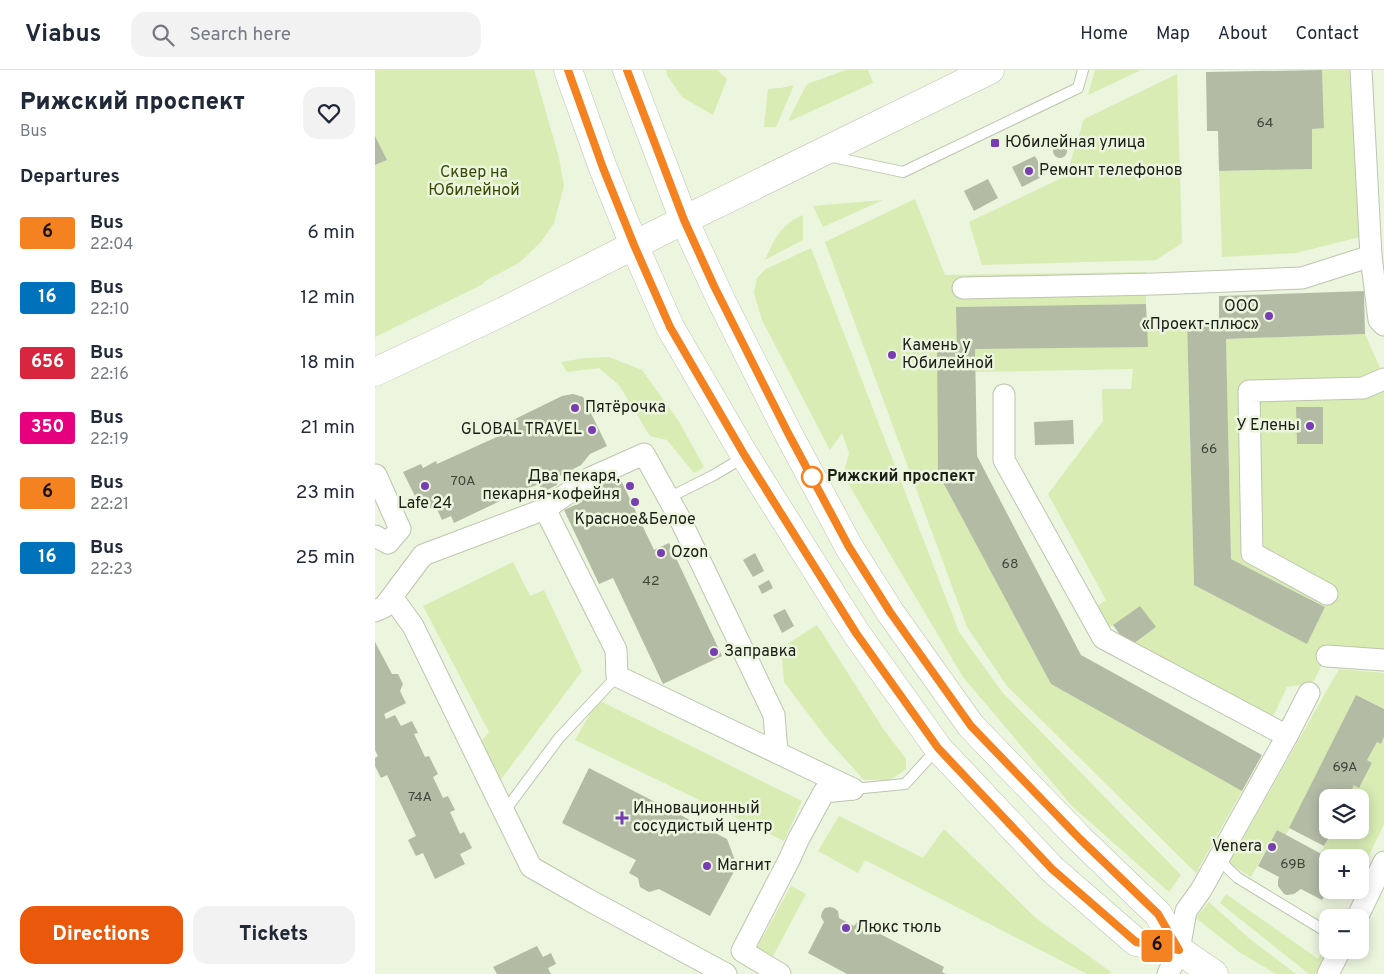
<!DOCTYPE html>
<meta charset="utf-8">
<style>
body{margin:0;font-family:Overpass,sans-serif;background:#f2f2f3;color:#1f2937;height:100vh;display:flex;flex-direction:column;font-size:19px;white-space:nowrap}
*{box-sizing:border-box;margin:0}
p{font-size:16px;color:#747a83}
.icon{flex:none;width:28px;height:28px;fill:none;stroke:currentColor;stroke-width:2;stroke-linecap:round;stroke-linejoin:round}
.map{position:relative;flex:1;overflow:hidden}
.drawer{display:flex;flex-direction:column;background:#fff;width:375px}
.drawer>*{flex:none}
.badge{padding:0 10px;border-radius:4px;font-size:18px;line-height:32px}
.buttons{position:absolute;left:944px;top:719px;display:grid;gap:10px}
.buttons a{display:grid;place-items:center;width:50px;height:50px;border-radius:10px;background:#fff;box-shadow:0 2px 12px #0003;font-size:25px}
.map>.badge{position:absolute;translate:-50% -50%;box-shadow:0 0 0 2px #fff}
h2{padding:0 20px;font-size:19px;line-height:45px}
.round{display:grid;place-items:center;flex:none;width:52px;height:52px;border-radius:15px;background:#f2f2f3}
.summary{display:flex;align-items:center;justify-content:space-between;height:85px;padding:0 20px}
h1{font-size:24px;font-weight:800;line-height:38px}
.button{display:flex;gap:10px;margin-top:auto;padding:10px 20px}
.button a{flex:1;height:58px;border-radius:15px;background:#ea580c;color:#fff;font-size:20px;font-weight:800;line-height:58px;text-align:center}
.button a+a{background:#f2f2f3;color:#1f2937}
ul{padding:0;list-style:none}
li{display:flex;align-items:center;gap:15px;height:65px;padding:0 20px}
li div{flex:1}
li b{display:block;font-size:19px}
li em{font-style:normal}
li .badge{min-width:55px;font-weight:700;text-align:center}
header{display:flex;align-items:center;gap:30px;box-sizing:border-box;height:70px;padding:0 25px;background:#fff;border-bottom:1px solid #e0e1e3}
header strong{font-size:24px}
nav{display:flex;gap:28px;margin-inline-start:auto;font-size:18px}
.search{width:350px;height:45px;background:#f2f2f3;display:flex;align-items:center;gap:12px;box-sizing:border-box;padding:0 18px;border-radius:15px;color:#747a83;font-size:19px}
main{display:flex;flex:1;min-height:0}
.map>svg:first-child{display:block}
</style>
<header>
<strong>Viabus</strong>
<div class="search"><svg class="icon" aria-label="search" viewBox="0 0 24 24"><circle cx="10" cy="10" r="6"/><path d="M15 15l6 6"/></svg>Search here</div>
<nav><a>Home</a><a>Map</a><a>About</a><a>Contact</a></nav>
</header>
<main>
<section class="drawer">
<div class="summary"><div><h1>Рижский проспект</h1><p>Bus</p></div><a class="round"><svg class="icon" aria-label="heart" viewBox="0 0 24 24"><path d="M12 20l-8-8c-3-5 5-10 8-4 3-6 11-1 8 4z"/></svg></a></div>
<h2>Departures</h2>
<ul>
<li><span class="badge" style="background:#f58220;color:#111">6</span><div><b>Bus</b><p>22:04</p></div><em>6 min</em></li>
<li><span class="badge" style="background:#0072bc;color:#fff">16</span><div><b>Bus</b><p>22:10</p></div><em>12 min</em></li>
<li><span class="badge" style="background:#d7263d;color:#fff">656</span><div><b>Bus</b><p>22:16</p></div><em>18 min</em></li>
<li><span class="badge" style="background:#e6007e;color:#fff">350</span><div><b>Bus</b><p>22:19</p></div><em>21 min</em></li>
<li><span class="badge" style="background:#f58220;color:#111">6</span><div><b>Bus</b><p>22:21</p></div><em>23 min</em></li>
<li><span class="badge" style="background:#0072bc;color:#fff">16</span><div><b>Bus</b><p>22:23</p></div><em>25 min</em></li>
</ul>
<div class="button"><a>Directions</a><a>Tickets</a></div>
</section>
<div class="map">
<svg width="1009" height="904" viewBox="0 0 1009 904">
<rect width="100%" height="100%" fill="#ecf5de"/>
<g fill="#d8ecb4">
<path d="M0,0H159L184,88L189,116L179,153L166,172L144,193L110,211L108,214L0,267V95L12,90L0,66Z"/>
<path d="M291,0H342L352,9L338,45L307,27L292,5Z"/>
<path d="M471,0H493L498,13L415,51L414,49L432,14Z"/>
<path d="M720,0H766L713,25Z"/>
<path d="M947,0H975L985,167L921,183L847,187L844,101L937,99V59L949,58Z"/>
<path d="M802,4L807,173L781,190L607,195L594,152L691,106L709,49Z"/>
<path d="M419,15L401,57H389L393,19L406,18Z"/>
<path d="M540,129L570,205L771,202V234L582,237V280L562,281L563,403L676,614L867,721L821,803L632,616L592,557L450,172Z"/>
<path d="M508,130L448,157L438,136Z"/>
<path d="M428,145V170L390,190C399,170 406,154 428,145Z"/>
<path d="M436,178L584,562L627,622L806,805L794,822L697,736L588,607L468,405L474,383L467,363L455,380L387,250L379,223L382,208L391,199Z"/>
<path d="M772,252H812L819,515L932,573L950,537L856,489L851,269L990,264L1009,307V584L954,580L938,613L912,617L895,653L754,577L780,558L765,536L731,560L719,538L731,530L673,424L728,351L727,319H756L758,299L601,302L600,279Z"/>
<path d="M234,287L267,300L303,350L329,397L319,403L292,370L275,366L244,315L224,298L192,302L186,292L210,288Z"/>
<path d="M138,492L155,526L169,520L207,601L124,712L102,676L114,662L48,536Z"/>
<path d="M442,555L509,660L531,689V699L515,710H489L453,670L409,612L406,578Z"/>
<path d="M964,599L1009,603V639L981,625L911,765L902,760L876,807L854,793Z"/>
<path d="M223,630L427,731L409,771L200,670Z"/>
<path d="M1009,667V754L991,792L985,789V788L982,787L972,783L969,788L954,787L946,783L958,760H985V728L973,727L979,715L985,717L997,693L992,690L1002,672L1006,674Z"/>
<path d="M464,746L548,788L569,759L662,849L736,902L735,904H712L490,790L483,803L443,781Z"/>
<path d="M416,816L431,824L397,888L381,879Z"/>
<path d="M851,824L943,889L952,872V880H962L949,904H934L845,833Z"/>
<path d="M834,832L875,869L921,904H901L864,882L821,848Z"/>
</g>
<g fill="#b3bba5">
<path d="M947,0L949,58L937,59V99L844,101L843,61H832L831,2Z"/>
<path d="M0,66L12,90L0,95Z"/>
<circle cx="685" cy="81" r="7"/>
<path d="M660,86L670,105L647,117L637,97Z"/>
<path d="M613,109L623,128L599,141L589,121Z"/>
<path d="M989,221L990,264L851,269L856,489L950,537L932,574L819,515L812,252L844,251V226Z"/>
<path d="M771,234L773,277L600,279L602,386L706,585L887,685L867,721L676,614L563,403L562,280H582L581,237Z"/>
<path d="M198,324L208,327L232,376L215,384L206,395L185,406L182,415L172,420L162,415L148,420L79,453L76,446L67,450L61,437L56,439L51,429L43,432L28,402L46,394L48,398L61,391L62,394L135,361L138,350L187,326Z"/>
<path d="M921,337H948V374H922Z"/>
<path d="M698,350L699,374L660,375L659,352Z"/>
<path d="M243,404L279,480L294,473L347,586L288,614L238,508L224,514L189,440L207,432L203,422Z"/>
<path d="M380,483L389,501L378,507L368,490Z"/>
<path d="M394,510L398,518L387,524L383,516Z"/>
<path d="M765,536L781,557L754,577L738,555Z"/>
<path d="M410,539L419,556L407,563L398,545Z"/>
<path d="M0,572L17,604H23L28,614L25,621L31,633L9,644L11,649L20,645L26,656L37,651L43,663L39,664L50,687L54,686L63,704L58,707L68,728L73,726L80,740L75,742L85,764L89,762L97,778L85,784L90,794L60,809L48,783L41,786L33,770L41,766L12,705L6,708L0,696V688L3,686L0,680Z"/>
<path d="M981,625L1009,639V667L1006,674L1002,672L992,690L997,693L984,718L979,715L973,728H952V760H958L949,776L914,758Z"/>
<path d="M214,698L352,769L362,796L335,846L284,819L274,822L265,817L263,808L254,803L261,790L187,753Z"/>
<path d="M902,760L952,787L953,820L947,830L926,819L919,824L912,825L909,824L903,816V810L904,807L883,796Z"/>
<path d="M455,837L459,838L463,841L464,848L479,856L482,852L569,897L567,902L571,904H472L433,883L449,852L446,847L447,842L450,838Z"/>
<path d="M162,876L168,887L176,883L181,894L173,898L176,904H122L118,897Z"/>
</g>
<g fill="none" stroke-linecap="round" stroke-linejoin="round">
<defs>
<g id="lane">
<path d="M453,86L528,102L703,18L708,0"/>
<path d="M293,428L339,405L369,387"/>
<path d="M478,719L530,714L563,678"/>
<path d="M129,742L184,668L242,606"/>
<path d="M843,789L863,808L952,862"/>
</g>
<g id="street">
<path d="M986,0L996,186L1004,250L1009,255"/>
<path d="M588,218L780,214L927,208L996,186"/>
<path d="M629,325V390L728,568L912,666L826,820L811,841L804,880L793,904"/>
<path d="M170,439L241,580L242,606L478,719"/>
<path d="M0,466L13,473L25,459L1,405"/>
<path d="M952,524L877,483L874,321L988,318L1009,309"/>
<path d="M17,527L38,556L156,797L212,829L351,904"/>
<path d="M0,541L9,537L48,485L170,439L215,408L269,384L305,449L399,645L402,682"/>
<path d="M952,586L1009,590"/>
<path d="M912,666L934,623"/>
<path d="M982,848L1009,792"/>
<path d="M405,904L367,881L415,788L423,770L449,722L478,719"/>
<path d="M953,904L965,880"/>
</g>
<g id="primary">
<path d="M615,0L309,150L347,232L413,363L474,477L515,542L596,656L705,769L783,844L804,880"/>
<path d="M259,175L295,257L370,386L481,563L563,678L677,799L761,872L804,880L839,904"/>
</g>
<g id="highway">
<path d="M193,0L228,98L259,175"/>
<path d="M0,302L129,241L309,150L252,0"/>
</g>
</defs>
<use href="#lane" stroke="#bdc5af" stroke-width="12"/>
<use href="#street" stroke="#bdc5af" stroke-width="23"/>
<use href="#primary" stroke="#bdc5af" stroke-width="29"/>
<use href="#highway" stroke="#bdc5af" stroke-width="29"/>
<use href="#lane" stroke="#fff" stroke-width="10"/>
<use href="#street" stroke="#fff" stroke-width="21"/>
<use href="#primary" stroke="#fff" stroke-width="28"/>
<use href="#highway" stroke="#fff" stroke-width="28"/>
</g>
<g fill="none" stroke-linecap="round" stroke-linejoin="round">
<defs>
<path id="line" d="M193,0L228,98L259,175L295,257L370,386L481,563L563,678L677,799L761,872L804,880L783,844L705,769L596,656L515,542L474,477L413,363L339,216L309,150L252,0"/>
</defs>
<use href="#line" stroke="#fff" stroke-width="11"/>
<use href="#line" stroke="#f58220" stroke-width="8"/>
</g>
<g fill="#793db3" stroke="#ecf5de" stroke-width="2">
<rect x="615" y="68" width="10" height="10" rx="2.5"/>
<circle cx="654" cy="101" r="5"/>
<circle cx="894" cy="246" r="5"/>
<circle cx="517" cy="285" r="5"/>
<circle cx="200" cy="338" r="5"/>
<circle cx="935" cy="356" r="5"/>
<circle cx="217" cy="360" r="5"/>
<circle cx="50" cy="416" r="5"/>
<circle cx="255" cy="416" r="5"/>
<circle cx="260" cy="432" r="5"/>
<circle cx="286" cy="483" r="5"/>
<circle cx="339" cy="582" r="5"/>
<path d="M244.5 740.5h5v5h5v5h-5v5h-5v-5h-5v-5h5z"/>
<circle cx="897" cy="777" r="5"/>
<circle cx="332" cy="796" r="5"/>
<circle cx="471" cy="858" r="5"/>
</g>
<circle fill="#fff" stroke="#f58220" stroke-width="2.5" cx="437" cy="407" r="10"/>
<g text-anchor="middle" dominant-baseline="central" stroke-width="5" stroke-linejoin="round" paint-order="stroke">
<g font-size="14" fill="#41453a">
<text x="890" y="53">64</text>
<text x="834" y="379">66</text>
<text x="88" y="411">70А</text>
<text x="635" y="494">68</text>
<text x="276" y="511">42</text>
<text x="970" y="697">69А</text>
<text x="45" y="727">74А</text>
<text x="918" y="794">69В</text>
</g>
<g font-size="16" fill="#1b1e16" stroke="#ecf5de" text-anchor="start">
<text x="630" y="73">Юбилейная улица</text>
<text x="664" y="101">Ремонт телефонов</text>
<text x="884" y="237" text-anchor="end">ООО<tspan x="884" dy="18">«Проект-плюс»</tspan></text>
<text x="527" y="276">Камень у<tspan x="527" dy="18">Юбилейной</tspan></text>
<text x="210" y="338">Пятёрочка</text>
<text x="925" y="356" text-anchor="end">У Елены</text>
<text x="207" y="360" text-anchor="end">GLOBAL TRAVEL</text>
<text x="245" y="407" text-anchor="end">Два пекаря,<tspan x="245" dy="18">пекарня-кофейня</tspan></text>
<text x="50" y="434" text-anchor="middle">Lafe 24</text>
<text x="260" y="450" text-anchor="middle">Красное&amp;Белое</text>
<text x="296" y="483">Ozon</text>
<text x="349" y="582">Заправка</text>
<text x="258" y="739">Инновационный<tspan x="258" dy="18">сосудистый центр</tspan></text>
<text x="887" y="777" text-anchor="end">Venera</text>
<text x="342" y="796">Магнит</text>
<text x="481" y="858">Люкс тюль</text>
</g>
<g font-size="16" fill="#394b02" stroke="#ecf5de">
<text x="99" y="103">Сквер на<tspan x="99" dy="18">Юбилейной</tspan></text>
</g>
<g font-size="16" font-weight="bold" fill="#1b1e16" stroke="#ecf5de" text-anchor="start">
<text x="452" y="407">Рижский проспект</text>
</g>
</g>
</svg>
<div class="buttons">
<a><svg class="icon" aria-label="layers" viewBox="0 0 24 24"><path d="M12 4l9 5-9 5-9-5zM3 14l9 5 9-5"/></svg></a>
<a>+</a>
<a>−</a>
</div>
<b class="badge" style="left:782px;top:876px;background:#f58220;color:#111">6</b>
</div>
</main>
